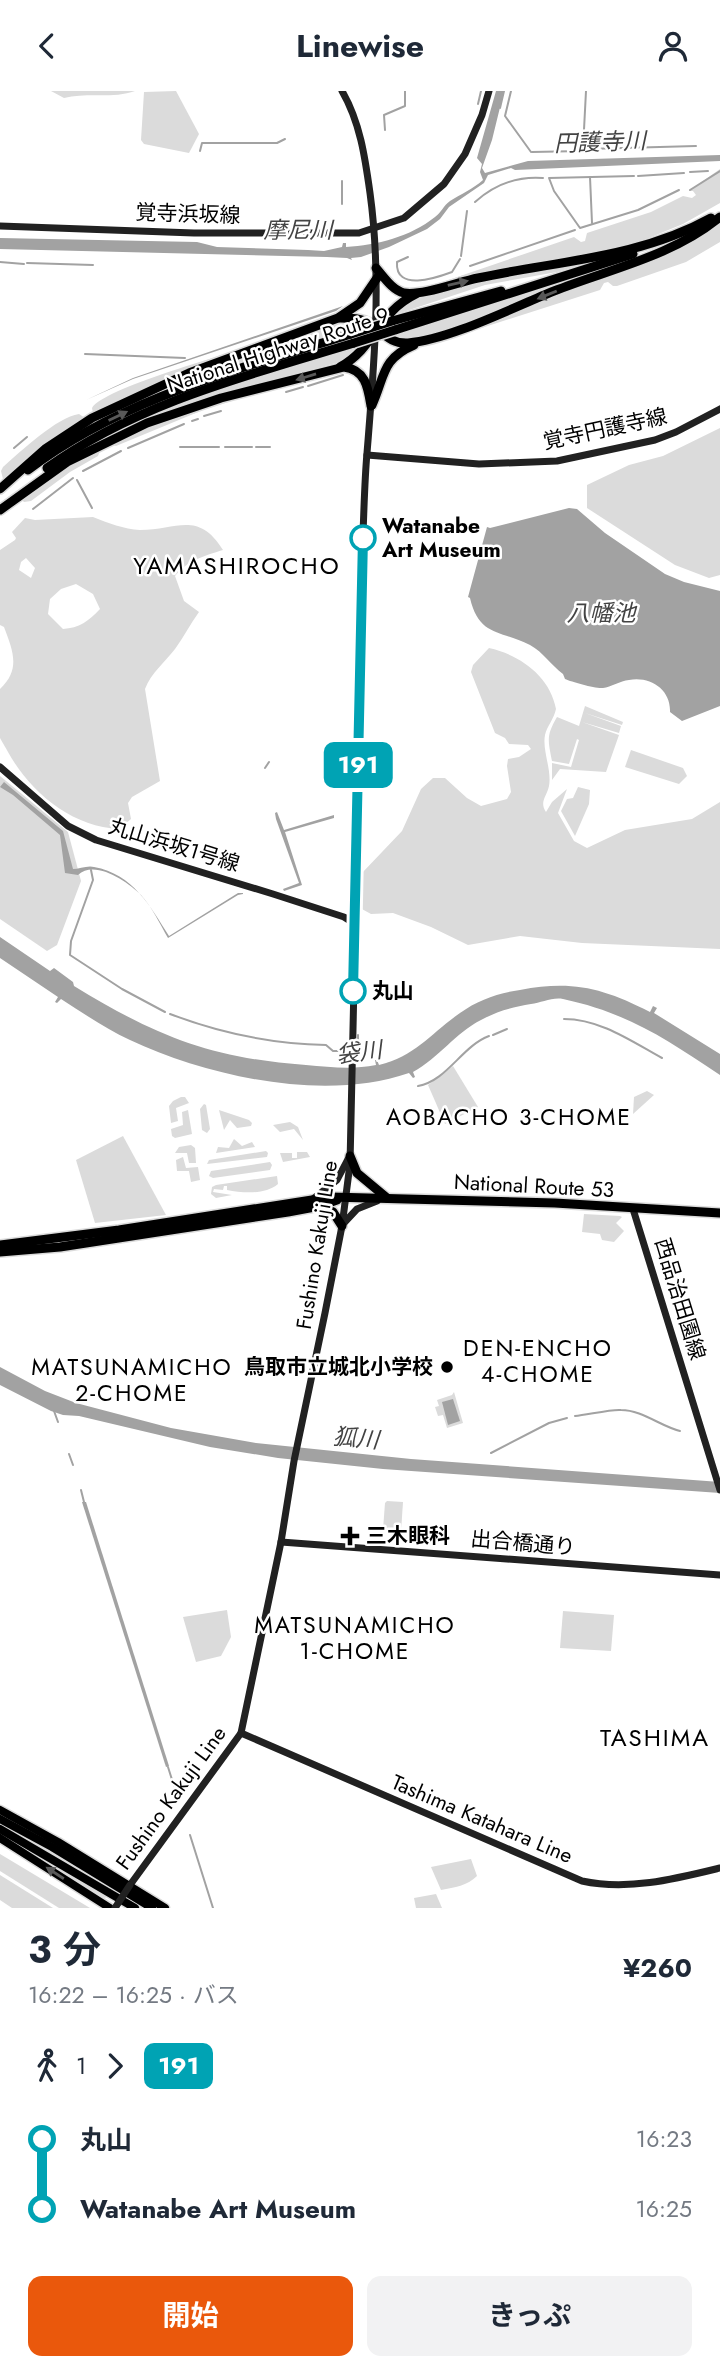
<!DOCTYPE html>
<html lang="ja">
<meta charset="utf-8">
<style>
body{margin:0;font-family:Jost,"Noto Sans JP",sans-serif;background:#f2f2f3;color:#1f2937;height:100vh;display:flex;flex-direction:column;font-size:26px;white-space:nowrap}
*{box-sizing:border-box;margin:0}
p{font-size:23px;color:#747a83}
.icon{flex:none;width:38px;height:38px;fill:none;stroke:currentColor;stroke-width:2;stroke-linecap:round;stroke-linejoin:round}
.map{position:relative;height:1817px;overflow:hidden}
.sheet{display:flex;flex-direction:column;background:#fff;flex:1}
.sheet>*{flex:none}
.badge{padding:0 14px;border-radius:10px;font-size:24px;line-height:46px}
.map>.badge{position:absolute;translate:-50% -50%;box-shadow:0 0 0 4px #fff}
.legs{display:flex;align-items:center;gap:10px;height:77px;padding:0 28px;font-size:23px}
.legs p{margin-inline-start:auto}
.summary{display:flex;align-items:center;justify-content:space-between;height:119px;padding:0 28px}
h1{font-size:38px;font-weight:700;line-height:52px}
.primary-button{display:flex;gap:14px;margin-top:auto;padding:14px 28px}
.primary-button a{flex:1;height:80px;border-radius:14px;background:#ea580c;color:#fff;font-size:28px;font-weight:700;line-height:80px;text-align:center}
.primary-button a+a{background:#f2f2f3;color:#1f2937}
ul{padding:0 28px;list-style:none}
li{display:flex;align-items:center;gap:24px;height:70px;font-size:26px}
li i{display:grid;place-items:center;width:10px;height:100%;margin:0 9px;background:currentColor}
li i::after{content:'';width:18px;height:18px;margin:-9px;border:5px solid;border-radius:50%;background:#fff}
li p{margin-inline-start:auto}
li:first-child i{background:linear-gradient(#0000 50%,currentColor 0)}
li:last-child i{background:linear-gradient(currentColor 50%,#0000 0)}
header{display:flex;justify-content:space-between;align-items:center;height:91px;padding:0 28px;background:#fff;font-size:32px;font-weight:700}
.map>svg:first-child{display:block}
</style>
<header><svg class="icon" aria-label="back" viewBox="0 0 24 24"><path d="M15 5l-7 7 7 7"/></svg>Linewise<svg class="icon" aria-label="person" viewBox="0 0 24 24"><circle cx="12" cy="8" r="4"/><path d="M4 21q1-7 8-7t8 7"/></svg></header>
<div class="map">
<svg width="720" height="1817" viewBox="0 0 720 1817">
<rect width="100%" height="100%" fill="#fff"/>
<g fill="#dbdbdb" fill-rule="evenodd">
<path d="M51,0H135C114,8 87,1 64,7Z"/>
<path d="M176,0L199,43L189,62L144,53L141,49L144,1Z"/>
<path d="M720,78V112L683,133L639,151L608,161L425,197L574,146L581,151L585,150L587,142L651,121L683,105L692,107L696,104L693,100H689Z"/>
<path d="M720,131V151L686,171L617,195H613L608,191L604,192L600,199L469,241H460L574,196Z"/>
<path d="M580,174L557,181L485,194L391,225L411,209L445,197Z"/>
<path d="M563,190H571C526,208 438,255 391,245Z"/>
<path d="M342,230L353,231L359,235L156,302L158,298L273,254Z"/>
<path d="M250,255C158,291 72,323 0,393L3,388L1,380L3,376C20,361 57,326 79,323L85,327L93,322L92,317C104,297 222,265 250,255Z"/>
<path d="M358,255L343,270L191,312L140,331L98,350C179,306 271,282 358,255Z"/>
<path d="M260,301L203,319L116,355L109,353L101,357L98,365L70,381L31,410L24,411L21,408C39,396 56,382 74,371C131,337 195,317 260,301Z"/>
<path d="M720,337V484L709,487L675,474L587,417V394L629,374L663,365Z"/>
<path d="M93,426C108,432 124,438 140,439C177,439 198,419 223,459C204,465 188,469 175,485L184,510L199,521C190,533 184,546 175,558C165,571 151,582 145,598L160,690L132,706L128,712L131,728L119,738C72,736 30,701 8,661C6,657 2,651 0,647C0,633 0,612 0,598C21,578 13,560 4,536L0,534V459L15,449L16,447L12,441L25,427L35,429ZM26,467L35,477L31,487L19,479L21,471ZM76,493L93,503L100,518C89,530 79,537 63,538L48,523L50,508L61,498Z"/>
<path d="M489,557C520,564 550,585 556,618C554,628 547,635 545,644C542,659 552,679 549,695C547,705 539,711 546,721L552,711L567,698L558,722L574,750L587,757L625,739L692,728L720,711V858L582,852L520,845L468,854L431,836L393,822L371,823L360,817L362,782L402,740L421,698L433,687H445L467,707L481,715L507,708L511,701L507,675L508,668L519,666L531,658L528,654L509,653L505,647L495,642L471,581L473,574Z"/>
<path d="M585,615L623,631L622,634L585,622L621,635L619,642L582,631L619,644L606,681L560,678L552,689V672L571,676L579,649L577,648L569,673L552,670C548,649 546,645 557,626L579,635Z"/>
<path d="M631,659L683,677L687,685L679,693L625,676Z"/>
<path d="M0,685L68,741L81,790L57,854L47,860L0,828Z"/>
<path d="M578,696L590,699L589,713L575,745L561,720L567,708L573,707Z"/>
<path d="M453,975L478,1016L445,1033L428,994Z"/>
<path d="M647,1000L654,1004L633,1023L634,1006Z"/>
<path d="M181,1006H185L189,1012L176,1017L178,1030L171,1032L169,1015L173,1010Z"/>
<path d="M204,1013L206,1014L210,1038L207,1042L202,1039L200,1018Z"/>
<path d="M188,1019L192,1043L175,1047L172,1045L171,1038L183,1034L182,1021Z"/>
<path d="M219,1019L249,1029L252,1032L251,1035L237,1037L230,1029L224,1039Z"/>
<path d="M290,1031L298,1036L303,1049L294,1038L280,1041L273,1034Z"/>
<path d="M123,1045L166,1124L95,1132L76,1069Z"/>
<path d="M234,1048L242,1055L252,1051L255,1056L216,1062L218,1056L229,1057Z"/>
<path d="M191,1054L195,1057L196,1072H189L187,1062H175L179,1056Z"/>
<path d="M266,1060L268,1062L267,1066L207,1073L209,1069Z"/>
<path d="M297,1061H307L310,1066L283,1071L280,1062H292V1067H297Z"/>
<path d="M183,1066L186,1077L198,1076L200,1089L191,1091L189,1080H177L176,1069Z"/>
<path d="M270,1071L272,1074L270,1079L213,1087L209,1085L211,1080Z"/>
<path d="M277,1085L278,1093C265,1104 243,1102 227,1099V1095H224L223,1099L214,1098L213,1101L232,1104L216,1107L211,1103L212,1096L216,1094Z"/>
<path d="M584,1123L620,1125L622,1126L616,1132L624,1140L614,1151L602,1149L600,1143L582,1141Z"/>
<path d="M454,1301L463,1332L447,1337L443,1324L438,1325L435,1316L439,1315L437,1309L452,1304Z"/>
<path d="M387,1410L403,1411L401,1441L383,1439L385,1412Z"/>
<path d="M227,1519L231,1546L221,1565L196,1571L183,1526Z"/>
<path d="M563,1520L614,1524L611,1560L560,1557Z"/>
<path d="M14,1751L107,1805L105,1807L90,1800Z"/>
<path d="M0,1763L90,1817H59L0,1780Z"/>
<path d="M471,1768L477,1785C467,1795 455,1796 441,1799L431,1776Z"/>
<path d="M0,1784L53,1817H12L0,1809Z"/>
<path d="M436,1803L442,1817H416L414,1807Z"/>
</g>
<g fill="#a2a2a2">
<path d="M496,0H504L492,49L482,77L485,82L528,70L720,64V70L515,79L511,77L488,84L484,92L449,116L440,128L427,138L389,156L361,166L351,167L352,169L347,167L327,166L0,158V147L197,151L217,156L308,159L324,160L342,156L343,152H346V156C377,154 410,146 435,126C441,122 443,115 450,110C461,103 473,98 483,89L480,81L482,73L477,67Z"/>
<path d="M343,215L336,220L133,288L86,309L133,287Z"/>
<path d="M569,417L577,418L605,442L665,483L684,491L720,500V615L682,630L670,621C671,599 651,585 629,589C620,590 611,596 603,597C596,598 572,591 565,588L563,583C552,575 543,561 530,554C501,539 479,546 470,507L468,506L487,436L490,437Z"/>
<path d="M4,691L63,740L73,778C79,778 88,774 94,776C133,783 150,815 169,845L238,802H243V803L238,804L168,847C160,833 152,816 141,804C128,791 95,768 78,784L65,782L60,744L13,704L0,696Z"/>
<path d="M277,721L284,739L334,724V727L285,741L302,794L284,800L283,798L299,792L276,728L275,722Z"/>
<path d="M0,846L50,880L54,877L73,891L74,895C156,945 210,967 306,974C330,976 352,979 376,974L375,969H377L379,974C416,965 431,942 460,922C478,909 498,902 520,899C572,889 603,897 650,921L653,915L657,917L654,922L720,963V984C666,948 628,922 563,908C552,906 541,912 531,913C513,916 497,920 481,929C455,942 439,967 413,981L415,986L413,987L409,982C325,1011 209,986 130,949C106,938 83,922 61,908L57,912L55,911L58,906L0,867Z"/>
<path d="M0,1276L45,1300L76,1312L171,1337L256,1352L411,1368L720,1391V1402L383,1378L278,1367L210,1356L79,1325L63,1324L51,1320L0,1294Z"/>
<path d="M453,1308L460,1330L448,1334L442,1311Z"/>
<path d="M82,1411H86L169,1675L166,1676Z"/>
</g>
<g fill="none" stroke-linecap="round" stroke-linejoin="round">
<g stroke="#a2a2a2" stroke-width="2">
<path d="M511,0L505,25L531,61"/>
<path d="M478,13L481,0"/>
<path d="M500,17L504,0"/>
<path d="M385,39L384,24L405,15V0"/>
<path d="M583,58L586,0"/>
<path d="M587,58L696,55"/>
<path d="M200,60L202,52H277L285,48"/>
<path d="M532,61L582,60"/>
<path d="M690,81L708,80"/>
<path d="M634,85L549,87L554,100L580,137L638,119L679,99"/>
<path d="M638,85L684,82"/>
<path d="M590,86L592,132"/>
<path d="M342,90V113"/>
<path d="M690,99L720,80"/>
<path d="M475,111C494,94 517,85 543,87"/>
<path d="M461,165L467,120"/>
<path d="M408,166L397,171C395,201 436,187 452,181L460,168"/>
<path d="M0,171L24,173"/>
<path d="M27,172L93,174"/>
<path d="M470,175L575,139"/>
<path d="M85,263L185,267"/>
<path d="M308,295L343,284"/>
<path d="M286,301L303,296"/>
<path d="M204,325L221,320"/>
<path d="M192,330L198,328"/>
<path d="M180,356H219"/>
<path d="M225,356H252"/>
<path d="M256,356H270"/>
<path d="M14,357L27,346"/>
<path d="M128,357L184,333"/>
<path d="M83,380L121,360"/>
<path d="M77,389L92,417"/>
<path d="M33,418L73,387"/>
<path d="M265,677L269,671"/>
<path d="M91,779L93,789L71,850L70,864L122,898L165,921"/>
<path d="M170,923C220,942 272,953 326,954L333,960H346"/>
<path d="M564,928C600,928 631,950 662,967"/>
<path d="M358,944V961"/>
<path d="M493,944L507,938"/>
<path d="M418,995C447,990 462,955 489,945"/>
<path d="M54,1320L58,1331"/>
<path d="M575,1325C587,1324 611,1318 621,1319C642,1319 660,1335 680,1340"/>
<path d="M491,1362L549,1332L567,1327"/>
<path d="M69,1363L73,1374"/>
<path d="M81,1399L84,1411"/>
<path d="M168,1676L174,1695"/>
<path d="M190,1744L213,1817"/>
</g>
<defs>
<g id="primary">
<path d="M0,1719L58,1751L165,1817"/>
<path d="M0,1728L52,1756L152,1817"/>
<path d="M0,1738L135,1817"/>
<path d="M0,1747L110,1817"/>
</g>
<g id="highway">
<path d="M376,177C384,186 392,199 404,202C423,205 458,191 478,187C557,170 639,167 711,127"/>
<path d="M340,227C350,227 362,227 371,233C384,242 390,253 408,252C449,249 514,216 554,200C610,178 673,165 720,126"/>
<path d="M392,230L501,200"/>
<path d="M395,239L633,163"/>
<path d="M340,276C376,256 377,222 416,203"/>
<path d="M372,314C385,286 381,268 414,254"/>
<path d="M47,377C137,312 249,284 354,252"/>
<path d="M28,379C122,307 240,278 351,243"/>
<path d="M0,398L45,358L92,327L189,282L338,227L360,212L377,187"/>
<path d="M0,419L67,371L147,332L221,307L344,276C366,279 368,297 371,315"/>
<path d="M350,1065L357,1082L387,1107"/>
<path d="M321,1116L333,1121L342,1135"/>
<path d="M0,1154L119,1139L331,1106L555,1112L720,1122"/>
<path d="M0,1161L60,1156L288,1121L320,1115L337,1109"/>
</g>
</defs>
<use href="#primary" stroke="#dbdbdb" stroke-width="11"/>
<use href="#highway" stroke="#dbdbdb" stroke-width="12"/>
<g stroke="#212121" stroke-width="7">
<path d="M0,135L194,142H359L404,127L444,93L465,63L482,24L489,0"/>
<path d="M367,364L479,373L557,370L655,349L676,341L720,318"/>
<path d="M0,676L68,735L96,749L273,803L344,826L355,833"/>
<path d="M313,1108L337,1089L348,1068"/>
<path d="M633,1118L720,1399"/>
<path d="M342,1134L357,1118L377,1110"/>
<path d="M281,1451L720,1484"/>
<path d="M241,1642L582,1790C628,1800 675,1788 720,1777"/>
<path d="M130,1794L241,1642L281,1451L294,1370L325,1222L342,1135L350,1073L363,488L362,463C364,429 364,396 367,362C374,275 382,189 370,102C365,66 360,31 342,0"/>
</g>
<use href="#primary" stroke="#000" stroke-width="8"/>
<use href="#highway" stroke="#000" stroke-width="9"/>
<defs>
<g id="highway-bridge">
<path d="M351,243L392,230"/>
<path d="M354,252L395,239"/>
</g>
</defs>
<use href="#highway-bridge" stroke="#dbdbdb" stroke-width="12" stroke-linecap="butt"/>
<path stroke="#212121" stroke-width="7" d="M115,1817L130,1794"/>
<use href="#highway-bridge" stroke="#000" stroke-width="9"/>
</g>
<defs><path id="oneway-solid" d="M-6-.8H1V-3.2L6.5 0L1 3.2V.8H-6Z" transform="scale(1.75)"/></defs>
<g fill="#595959">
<use href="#oneway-solid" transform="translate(458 192) rotate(-13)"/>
<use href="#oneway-solid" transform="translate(547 204) rotate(158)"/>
<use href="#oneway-solid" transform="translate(306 286) rotate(163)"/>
<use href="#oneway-solid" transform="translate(118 325) rotate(-26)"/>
<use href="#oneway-solid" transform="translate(55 1782) rotate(-147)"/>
</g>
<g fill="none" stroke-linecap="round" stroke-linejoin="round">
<defs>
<path id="line-1" d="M353,900L363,447"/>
</defs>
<use href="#line-1" stroke="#fff" stroke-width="16"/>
<use href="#line-1" stroke="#00a3b4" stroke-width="10"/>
</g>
<g fill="#fff" stroke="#00a3b4" stroke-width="3.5">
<circle cx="363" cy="447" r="12"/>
<circle cx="353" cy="900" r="12"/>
</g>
<g fill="#000" stroke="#fff" stroke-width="2.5">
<circle cx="447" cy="1276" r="7"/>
<path d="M346.5 1434.5h7v7h7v7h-7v7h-7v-7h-7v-7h7z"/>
</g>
<g text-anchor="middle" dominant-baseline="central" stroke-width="5" stroke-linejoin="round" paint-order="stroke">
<g font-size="21" fill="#000" stroke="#fff">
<text transform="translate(188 123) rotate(2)">覚寺浜坂線</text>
<text transform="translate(278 259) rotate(-18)">National Highway Route 9</text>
<text transform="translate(605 338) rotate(-12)">覚寺円護寺線</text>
<text transform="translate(174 754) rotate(17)">丸山浜坂1号線</text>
<text transform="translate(534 1095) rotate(3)">National Route 53</text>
<text transform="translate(317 1154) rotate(-81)">Fushino Kakuji Line</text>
<text transform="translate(680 1208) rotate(73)">西品治田園線</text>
<text transform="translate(523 1452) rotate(5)">出合橋通り</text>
<text transform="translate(171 1707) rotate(-54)">Fushino Kakuji Line</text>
<text transform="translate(482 1728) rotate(23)">Tashima Katahara Line</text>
</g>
<g font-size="21" font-weight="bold" fill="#000" stroke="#fff" text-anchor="start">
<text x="382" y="435">Watanabe<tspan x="382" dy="24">Art Museum</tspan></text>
<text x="372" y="900">丸山</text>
</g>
<g font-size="21" font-weight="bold" fill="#000" stroke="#fff" text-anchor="end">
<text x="433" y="1276">鳥取市立城北小学校</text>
<text x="366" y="1445" text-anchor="start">三木眼科</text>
</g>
<g font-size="23" font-style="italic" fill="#434343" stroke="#fff">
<text transform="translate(600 51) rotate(-2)">円護寺川</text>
<text x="298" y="139">摩尼川</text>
<text x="601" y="522">八幡池</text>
<text transform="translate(359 961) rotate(-7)">袋川</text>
<text transform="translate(356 1347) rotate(5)">狐川</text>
</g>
<g font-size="23" letter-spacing="2" fill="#000" stroke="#fff">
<text x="509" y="1026">AOBACHO 3-CHOME</text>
<text x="538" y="1257">DEN-ENCHO<tspan x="538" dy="26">4-CHOME</tspan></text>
<text x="132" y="1276">MATSUNAMICHO<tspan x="132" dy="26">2-CHOME</tspan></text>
<text x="355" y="1534">MATSUNAMICHO<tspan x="355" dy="26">1-CHOME</tspan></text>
</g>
<g font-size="24" letter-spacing="2" fill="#000" stroke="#fff">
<text x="237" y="474">YAMASHIROCHO</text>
<text x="655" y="1646">TASHIMA</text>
</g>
</g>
</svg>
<b class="badge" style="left:358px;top:674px;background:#00a3b4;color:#fff">191</b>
</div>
<section class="sheet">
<div class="summary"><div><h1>3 分</h1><p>16:22 – 16:25 · バス</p></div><b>¥260</b></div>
<div class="legs"><svg class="icon" aria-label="walk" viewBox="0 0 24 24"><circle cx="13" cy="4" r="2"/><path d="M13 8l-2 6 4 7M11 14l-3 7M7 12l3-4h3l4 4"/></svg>1<svg class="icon" aria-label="forward" viewBox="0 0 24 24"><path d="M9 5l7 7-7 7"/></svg><b class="badge" style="background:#00a3b4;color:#fff">191</b></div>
<ul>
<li><i style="color:#00a3b4"></i><b>丸山</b><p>16:23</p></li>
<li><i style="color:#00a3b4"></i><b>Watanabe Art Museum</b><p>16:25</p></li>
</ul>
<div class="primary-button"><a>開始</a><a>きっぷ</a></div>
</section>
